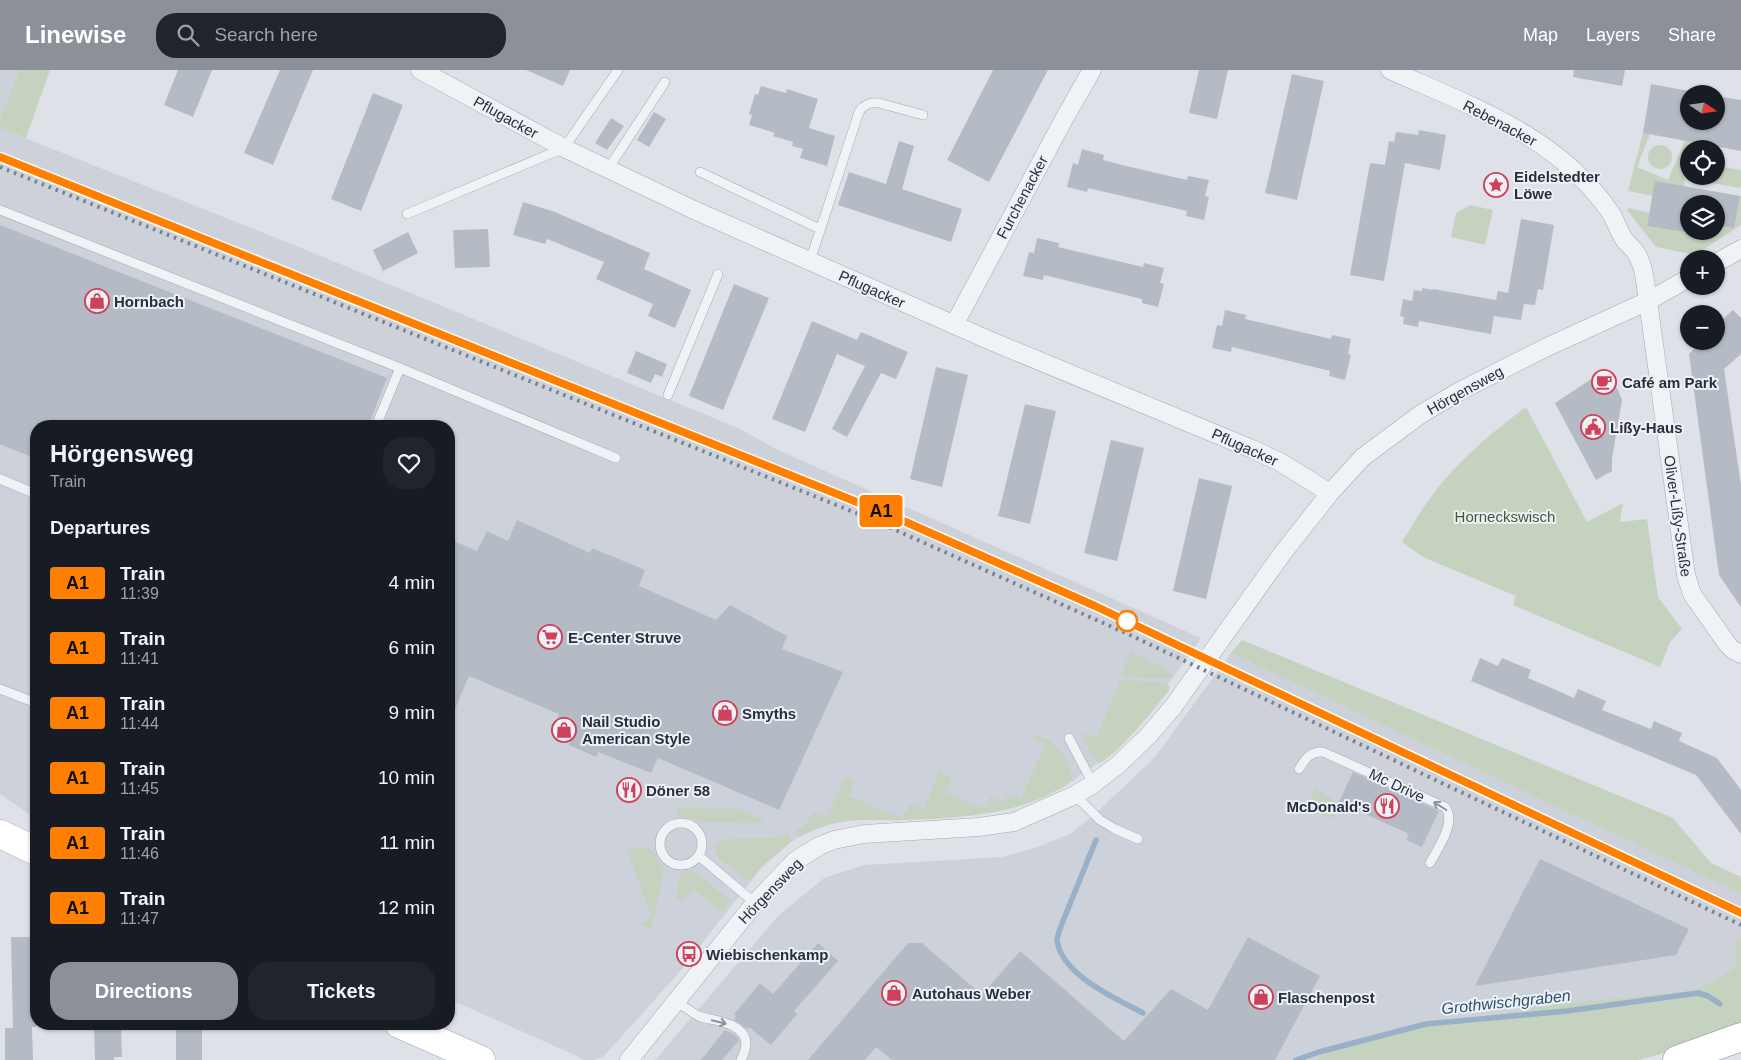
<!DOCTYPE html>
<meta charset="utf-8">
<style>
body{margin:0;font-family:Arial,sans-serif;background:#20242c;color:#f1f3f6;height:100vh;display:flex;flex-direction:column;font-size:19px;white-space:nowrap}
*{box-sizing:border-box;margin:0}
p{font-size:16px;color:#9ea1a6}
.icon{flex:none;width:28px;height:28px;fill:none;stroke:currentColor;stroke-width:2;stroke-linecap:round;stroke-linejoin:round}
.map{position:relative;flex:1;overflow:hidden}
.side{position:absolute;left:30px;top:350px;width:425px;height:610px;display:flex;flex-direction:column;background:#171b24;border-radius:20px;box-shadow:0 1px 4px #0004}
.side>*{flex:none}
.badge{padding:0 10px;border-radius:4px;font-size:18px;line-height:32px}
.needle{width:32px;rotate:103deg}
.fabs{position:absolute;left:1680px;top:15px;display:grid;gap:10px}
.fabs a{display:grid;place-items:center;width:45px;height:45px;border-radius:50%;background:#171b24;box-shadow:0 1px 4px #0004;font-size:25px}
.map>.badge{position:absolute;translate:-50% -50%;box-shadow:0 0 0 2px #fff}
h2{padding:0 20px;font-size:19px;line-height:45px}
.round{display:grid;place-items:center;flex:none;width:52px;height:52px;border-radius:20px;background:#20242c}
.overview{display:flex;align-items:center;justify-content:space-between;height:85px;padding:0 20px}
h1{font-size:24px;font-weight:800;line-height:38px}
.primary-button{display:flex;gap:10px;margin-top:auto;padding:10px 20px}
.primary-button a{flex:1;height:58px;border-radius:20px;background:#8c9099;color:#fff;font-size:20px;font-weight:800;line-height:58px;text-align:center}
.primary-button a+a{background:#20242c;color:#f1f3f6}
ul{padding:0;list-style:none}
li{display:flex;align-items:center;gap:15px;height:65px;padding:0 20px}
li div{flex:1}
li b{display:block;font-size:19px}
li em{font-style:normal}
li .badge{min-width:55px;font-weight:700;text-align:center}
header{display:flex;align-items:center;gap:30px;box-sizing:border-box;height:70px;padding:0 25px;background:#8c9099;color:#fff}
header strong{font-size:24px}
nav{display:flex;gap:28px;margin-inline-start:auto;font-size:18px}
.search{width:350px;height:45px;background:#20242c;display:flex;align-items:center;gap:12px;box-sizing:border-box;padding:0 18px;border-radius:20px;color:#9ea1a6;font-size:19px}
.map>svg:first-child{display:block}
</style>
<header>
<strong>Linewise</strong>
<div class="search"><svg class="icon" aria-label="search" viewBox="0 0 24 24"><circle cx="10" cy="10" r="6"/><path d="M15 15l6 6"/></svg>Search here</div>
<nav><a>Map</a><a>Layers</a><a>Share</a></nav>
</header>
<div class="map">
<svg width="1741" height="990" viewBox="0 0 1741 990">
<rect width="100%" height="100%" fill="#dee2e8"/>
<g fill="#ccd1da">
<path d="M0,0H19L0,49Z"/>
<path d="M0,58L294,175L738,358L778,380L1201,568L1147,644L1112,683L1067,715L1036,730L971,744L849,750L821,756L792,771L763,796L677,905L604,986L595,990H583L575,985L449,929V356H36V749L0,724Z"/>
<path d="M1231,583L1741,824V869L1736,867L1735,898L1696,920L1559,934L1401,959L1335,977L1315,990H655L779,845L824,808L864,795L1002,787L1038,777L1070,764L1094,745L1155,687Z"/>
</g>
<g fill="#c4d2bf">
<path d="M19,0H50L26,68L0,58V49Z"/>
<path d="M1643,63L1650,64L1637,97L1668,110L1685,70L1691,72L1690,79H1689L1684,116L1653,126L1628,121Z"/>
<circle cx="1660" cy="87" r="12"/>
<path d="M1716,96L1741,100V118L1706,112L1707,106H1716Z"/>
<path d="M1740,126H1741V155L1695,185L1656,177L1627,140L1628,138L1650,143L1647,156L1705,166L1706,161H1716V155Z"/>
<path d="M1470,135L1493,140L1485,175L1451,167L1456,143Z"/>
<path d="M1526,337L1587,452L1623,433L1620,452L1647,449L1658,527L1682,559L1670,572L1660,597L1513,535L1516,526L1423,487L1402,472C1414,452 1426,432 1441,414C1465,385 1495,360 1526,337Z"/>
<path d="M1242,570L1673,748L1711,793L1741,807V824L1231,583Z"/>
<path d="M1131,582L1167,599L1174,608L1122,607L1121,605Z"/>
<path d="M1120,610L1164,613L1170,616L1169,620C1157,636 1115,688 1099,693L1091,683L1082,666V663L1097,667Z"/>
<path d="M1036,666C1056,670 1069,688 1072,707C1069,716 1059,719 1052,723C1008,746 955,748 906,750C887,751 867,749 849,751C830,753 815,759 798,767L795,763L796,760C805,759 808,750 813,742L826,748L846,707L855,711L848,726L902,748L911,733L924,739L939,701L951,707L945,723L985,738L991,726L1004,732L1008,725L1021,730L1045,674L1032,668Z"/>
<path d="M1315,718L1341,735L1334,749L1306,739Z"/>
<path d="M676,737L737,739L764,749L760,753L699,752L686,747H678Z"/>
<path d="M789,764L792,771L763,796L750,810H746L717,786C713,778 716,772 724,769L771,768Z"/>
<path d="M647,777L654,782L664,800L652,857L649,859L640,854L652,847L627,780Z"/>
<path d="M692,800L730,830L725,841L719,840L693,819L682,831L676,829L680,805L686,801Z"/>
<path d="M1736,867L1741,869V954C1708,969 1673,982 1638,990H1315L1335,977L1401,959L1559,934L1696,920L1735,898Z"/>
</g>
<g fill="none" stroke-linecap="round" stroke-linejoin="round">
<g stroke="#98b1c8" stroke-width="5.5">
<path d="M1096,770L1061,856C1060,860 1057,866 1057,870C1061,905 1117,929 1143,943"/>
<path d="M1296,990L1319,982L1426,954L1567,941L1698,923L1708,926L1720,934"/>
</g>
</g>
<g fill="#b5bbc4">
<path d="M178,0H212L193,47L164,35Z"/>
<path d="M280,0H313L273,95L244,83Z"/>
<path d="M526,0H570L563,16Z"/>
<path d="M993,0H1048L989,112L947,90Z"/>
<path d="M1199,0H1228L1217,49L1189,43Z"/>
<path d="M1574,0H1625L1622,16L1573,7Z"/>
<path d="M1292,4L1324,11L1297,130L1265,123Z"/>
<path d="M1651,14L1689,21V51H1716V26L1741,30V81L1643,63Z"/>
<path d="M761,16L786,23L787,19L818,29L809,58L835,66L827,96L800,88L803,79L792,76L793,72L773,66L775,63L749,55L752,45L749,44L755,24L758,25Z"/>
<path d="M373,23L403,35L361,141L331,129Z"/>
<path d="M654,42L666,49L649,77L637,70Z"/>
<path d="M611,48L624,56L607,80L595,73Z"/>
<path d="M1419,60L1446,65L1440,100L1405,93L1384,211L1350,205L1370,93L1385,95L1389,71L1394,72L1396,62L1418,65Z"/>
<path d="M899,71L914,76L902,119L962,139L951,172L838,135L849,102L886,114Z"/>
<path d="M1082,79L1104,85L1103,90L1126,96L1187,110L1188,106L1209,110L1205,126L1209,127L1204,150L1186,146L1187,141L1088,118L1087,122L1067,117L1073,93L1078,95Z"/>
<path d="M1655,111L1740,126L1734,158L1716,155V134H1689V163L1647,156Z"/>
<path d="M523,132L555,142L650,183L644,199L691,220L675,258L648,246L653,234L596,209L604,192L547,169L545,174L513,165Z"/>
<path d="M1521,149L1554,155L1543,220L1538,219L1535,235L1524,234L1521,250L1494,246L1491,264L1419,251L1418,257L1403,254L1404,247L1400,246L1403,229L1412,231L1414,220L1422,221V218L1433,220V219L1496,230L1498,221L1508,223Z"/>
<path d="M0,155L387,308L368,356H36V389L0,374Z"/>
<path d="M488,159L490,197L455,198L453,160Z"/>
<path d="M408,162L418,183L383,201L373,180Z"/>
<path d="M1037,168L1059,173L1058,177L1143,197L1144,193L1164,198L1160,213L1164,214L1158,237L1142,233V229L1044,205L1043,210L1023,206L1029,182L1034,183Z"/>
<path d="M734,214L769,228L723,340L689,326Z"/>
<path d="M1225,240L1246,245L1245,249L1331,269L1332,265L1351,269L1348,284L1351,285L1345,310L1329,306L1330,301L1232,277L1231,282L1212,278L1217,255L1222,256Z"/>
<path d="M1733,240L1741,248V284L1724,299L1741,415V537L1719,505L1689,284L1702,271H1716V255Z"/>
<path d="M812,251L857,270L861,262L908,282L896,309L881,303L847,367L832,359L865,296L837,284L805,362L772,349Z"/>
<path d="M636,281L667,294L662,307L655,304L651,313L627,303Z"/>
<path d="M936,297L968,305L942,417L910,409Z"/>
<path d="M1605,300L1618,320L1622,330L1612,388V401L1596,410L1555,333Z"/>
<path d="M1025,334L1056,341L1030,454L998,446Z"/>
<path d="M1111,370L1144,378L1117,491L1084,483Z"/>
<path d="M1199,408L1232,416L1206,529L1173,521Z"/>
<path d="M517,450L590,483L592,478L645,500L639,516L716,550L730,535L787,566L782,579L843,602L779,740L658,688L651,703L598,682L596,687L569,675L571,670L550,662L559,644L469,606L449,653V469L477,481L487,461L508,471Z"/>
<path d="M1480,588L1498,596L1502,588L1531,600L1528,608L1556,620L1574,628L1578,619L1606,631L1602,640L1651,659L1654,651L1682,663L1679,671L1717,688L1741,720V764L1696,705L1471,611Z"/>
<path d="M1353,702L1439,741L1422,777L1406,770L1409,764L1339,732Z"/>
<path d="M1540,789L1689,859L1676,885L1475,916Z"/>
<path d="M11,867H36V957H32L33,990H5V958H13Z"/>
<path d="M1248,867L1320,906L1275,990H892L876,977L865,990H808L908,873H922L982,925L1020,881L1124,971L1171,919L1208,940Z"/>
<path d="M818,873L838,891L794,941L797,944L771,975L749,957L747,959L734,950L736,946L734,944L760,913L773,924Z"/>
<path d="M94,954H121L122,987H114V990H95Z"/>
<rect x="176" y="954" width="26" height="36"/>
<path d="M725,960L735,965L739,970L722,990H701Z"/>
</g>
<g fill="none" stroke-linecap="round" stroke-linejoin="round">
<defs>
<g id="lane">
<path d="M608,99L665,12"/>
<path d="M700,102L820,159"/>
<path d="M0,140L400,298L616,388"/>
<path d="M407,144L564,78L618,0"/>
<path d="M810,191L859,42C864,34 870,32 879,33L923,45"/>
<path d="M668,325L718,204"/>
<path d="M376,356L400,298"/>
<path d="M0,409L36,424"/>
<path d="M0,619L36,633"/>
<path d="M1069,668L1093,714"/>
<path d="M1299,699C1305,689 1310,681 1323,682L1445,737C1457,752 1438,778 1430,793"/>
<path d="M1075,725L1100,750L1115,759L1138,769"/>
<circle cx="681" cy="774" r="21"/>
<path d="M699,786L755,833"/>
<path d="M676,931C683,936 691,942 699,946C706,949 712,949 719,951C742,957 753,967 741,990"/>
</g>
<g id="street">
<path d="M420,0L564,78L694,140L991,271L1252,379L1280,392L1330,423"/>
<path d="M1390,0C1471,36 1558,66 1610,142C1616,150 1618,161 1624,169C1626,173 1631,176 1634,180C1645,194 1645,214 1648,231L1686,505L1692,524L1728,575L1733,580L1741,584"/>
<path d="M1716,193L1741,179"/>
<path d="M954,255L1064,49L1092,0"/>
<path d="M629,990L755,833L795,791L819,776L834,770L864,764L979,757L1014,752L1075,725L1093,714L1119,694L1148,666L1173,637L1282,484L1330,423L1363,387L1421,344L1460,321L1545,278L1648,231L1689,208"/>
</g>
<g id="primary">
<path d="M0,764L36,781"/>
<path d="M399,954L481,990"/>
</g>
<path id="highway" d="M1677,990L1741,967"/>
</defs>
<use href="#lane" stroke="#a3a9b2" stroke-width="10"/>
<use href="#street" stroke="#a3a9b2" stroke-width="19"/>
<use href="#primary" stroke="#9da7b3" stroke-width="29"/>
<use href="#highway" stroke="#85909e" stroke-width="29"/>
<use href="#lane" stroke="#f0f3f6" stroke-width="9"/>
<use href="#street" stroke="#f0f3f6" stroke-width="18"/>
<use href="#primary" stroke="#fff" stroke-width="28"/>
<use href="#highway" stroke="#fff" stroke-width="28"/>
<g stroke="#778291" stroke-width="4" stroke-dasharray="2.5 5" stroke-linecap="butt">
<path d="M0,87L899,449L1095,536L1741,843"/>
<path d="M0,97L871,449L1130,565L1741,855"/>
</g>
</g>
<defs><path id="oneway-shaft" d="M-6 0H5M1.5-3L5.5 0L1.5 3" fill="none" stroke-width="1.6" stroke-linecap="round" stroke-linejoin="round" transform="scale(1.25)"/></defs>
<g stroke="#8c929a">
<use href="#oneway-shaft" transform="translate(1440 736) rotate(-148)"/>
<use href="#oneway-shaft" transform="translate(719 952) rotate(14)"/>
</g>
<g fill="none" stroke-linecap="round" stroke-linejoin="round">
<defs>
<path id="line" d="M0,87L899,449L1095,536L1741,843"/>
</defs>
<use href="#line" stroke="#fff" stroke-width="11"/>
<use href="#line" stroke="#ff8000" stroke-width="8"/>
</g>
<defs>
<symbol id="sight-ring" viewBox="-11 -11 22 22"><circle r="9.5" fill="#edf1f5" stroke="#cf415a" stroke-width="1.5"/><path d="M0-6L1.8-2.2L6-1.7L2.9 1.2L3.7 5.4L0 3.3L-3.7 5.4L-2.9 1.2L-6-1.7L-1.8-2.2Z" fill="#cf415a"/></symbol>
<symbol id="shop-ring" viewBox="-11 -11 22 22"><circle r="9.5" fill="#edf1f5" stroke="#cf415a" stroke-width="1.5"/><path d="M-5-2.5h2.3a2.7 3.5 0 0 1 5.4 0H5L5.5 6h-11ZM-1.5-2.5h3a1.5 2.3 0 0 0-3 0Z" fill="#cf415a"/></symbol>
<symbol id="cafe-ring" viewBox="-11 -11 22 22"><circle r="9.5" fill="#edf1f5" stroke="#cf415a" stroke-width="1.5"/><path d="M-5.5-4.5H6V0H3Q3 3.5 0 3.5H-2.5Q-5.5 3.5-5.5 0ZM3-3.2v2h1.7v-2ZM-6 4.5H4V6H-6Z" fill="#cf415a"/></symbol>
<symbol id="civic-ring" viewBox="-11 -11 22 22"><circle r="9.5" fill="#edf1f5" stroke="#cf415a" stroke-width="1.5"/><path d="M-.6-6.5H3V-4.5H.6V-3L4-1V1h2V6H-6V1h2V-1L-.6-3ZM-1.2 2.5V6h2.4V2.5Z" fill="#cf415a"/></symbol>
<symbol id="supermarket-ring" viewBox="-11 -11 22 22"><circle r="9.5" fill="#edf1f5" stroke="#cf415a" stroke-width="1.5"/><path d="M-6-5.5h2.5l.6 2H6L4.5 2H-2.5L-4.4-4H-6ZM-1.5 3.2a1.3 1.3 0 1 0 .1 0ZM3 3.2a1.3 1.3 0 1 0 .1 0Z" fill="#cf415a"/></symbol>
<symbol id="restaurant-ring" viewBox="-11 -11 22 22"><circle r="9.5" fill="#edf1f5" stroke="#cf415a" stroke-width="1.5"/><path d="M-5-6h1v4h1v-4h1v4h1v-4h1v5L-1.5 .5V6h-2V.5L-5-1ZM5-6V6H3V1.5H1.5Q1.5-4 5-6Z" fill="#cf415a"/></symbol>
<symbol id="bus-ring" viewBox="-11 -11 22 22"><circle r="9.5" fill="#edf1f5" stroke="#cf415a" stroke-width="1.5"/><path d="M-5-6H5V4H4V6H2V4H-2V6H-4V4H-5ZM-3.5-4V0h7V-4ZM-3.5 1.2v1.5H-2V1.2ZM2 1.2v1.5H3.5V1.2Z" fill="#cf415a"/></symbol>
</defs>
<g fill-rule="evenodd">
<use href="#sight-ring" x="1482" y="101" width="28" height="28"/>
<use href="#shop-ring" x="83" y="217" width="28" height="28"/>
<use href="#cafe-ring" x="1590" y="298" width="28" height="28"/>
<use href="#civic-ring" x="1579" y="343" width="28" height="28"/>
<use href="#supermarket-ring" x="536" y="553" width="28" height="28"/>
<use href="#shop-ring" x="711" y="629" width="28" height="28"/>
<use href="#shop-ring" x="550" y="646" width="28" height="28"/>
<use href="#restaurant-ring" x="615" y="706" width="28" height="28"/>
<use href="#restaurant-ring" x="1373" y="722" width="28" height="28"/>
<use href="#bus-ring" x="675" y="870" width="28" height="28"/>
<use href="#shop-ring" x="880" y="909" width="28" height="28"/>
<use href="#shop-ring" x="1247" y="913" width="28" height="28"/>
</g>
<circle fill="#fff" stroke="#ff8000" stroke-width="2.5" cx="1127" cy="551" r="10"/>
<g text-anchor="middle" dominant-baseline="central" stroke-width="4" stroke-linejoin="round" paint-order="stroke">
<g font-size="15" fill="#27303e" stroke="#edf1f5">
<text transform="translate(506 47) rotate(29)">Pflugacker</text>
<text transform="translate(1500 53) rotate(28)">Rebenacker</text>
<text transform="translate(1022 127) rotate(-62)">Furchenacker</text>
<text transform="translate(872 219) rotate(24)">Pflugacker</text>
<text transform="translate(1465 320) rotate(-29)">Hörgensweg</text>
<text transform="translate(1245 377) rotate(24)">Pflugacker</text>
<text transform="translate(1678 446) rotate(82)">Oliver-Lißy-Straße</text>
<text transform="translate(1397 715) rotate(25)">Mc Drive</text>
<text transform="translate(770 821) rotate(-46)">Hörgensweg</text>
</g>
<g font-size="15" font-weight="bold" fill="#27303e" stroke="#edf1f5" text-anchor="start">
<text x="1514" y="106">Eidelstedter<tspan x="1514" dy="17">Löwe</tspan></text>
<text x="114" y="231">Hornbach</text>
<text x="1622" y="312">Café am Park</text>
<text x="1610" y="357">Lißy-Haus</text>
<text x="568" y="567">E-Center Struve</text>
<text x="742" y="643">Smyths</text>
<text x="582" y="651">Nail Studio<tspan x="582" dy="17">American Style</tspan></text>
<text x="646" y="720">Döner 58</text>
<text x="1370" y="736" text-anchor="end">McDonald's</text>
<text x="706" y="884">Wiebischenkamp</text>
<text x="912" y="923">Autohaus Weber</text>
<text x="1278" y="927">Flaschenpost</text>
</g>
<g font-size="15" fill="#3c5a34" stroke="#edf1f5">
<text x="1505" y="446">Horneckswisch</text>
</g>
<g font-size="16" font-style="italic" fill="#315073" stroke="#edf1f5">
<text transform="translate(1506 932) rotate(-6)">Grothwischgraben</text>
</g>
</g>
</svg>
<div class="fabs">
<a><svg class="needle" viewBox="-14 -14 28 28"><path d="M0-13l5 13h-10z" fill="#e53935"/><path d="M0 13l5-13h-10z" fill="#9ea1a6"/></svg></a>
<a><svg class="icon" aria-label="locate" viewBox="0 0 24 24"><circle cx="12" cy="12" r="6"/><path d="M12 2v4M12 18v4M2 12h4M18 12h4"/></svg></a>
<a><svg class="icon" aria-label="layers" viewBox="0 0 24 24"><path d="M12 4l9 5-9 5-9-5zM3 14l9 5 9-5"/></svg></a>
<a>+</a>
<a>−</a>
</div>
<b class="badge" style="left:881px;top:441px;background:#ff8000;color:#111">A1</b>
<section class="side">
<div class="overview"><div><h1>Hörgensweg</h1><p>Train</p></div><a class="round"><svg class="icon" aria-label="heart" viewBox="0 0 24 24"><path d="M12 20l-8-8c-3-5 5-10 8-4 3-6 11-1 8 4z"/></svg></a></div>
<h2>Departures</h2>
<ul>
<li><span class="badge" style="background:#ff8000;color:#111">A1</span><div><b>Train</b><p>11:39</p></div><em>4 min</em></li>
<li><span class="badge" style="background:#ff8000;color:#111">A1</span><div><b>Train</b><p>11:41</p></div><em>6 min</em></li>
<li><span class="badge" style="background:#ff8000;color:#111">A1</span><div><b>Train</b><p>11:44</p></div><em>9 min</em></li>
<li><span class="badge" style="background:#ff8000;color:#111">A1</span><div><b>Train</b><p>11:45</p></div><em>10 min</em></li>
<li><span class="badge" style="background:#ff8000;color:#111">A1</span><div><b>Train</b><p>11:46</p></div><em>11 min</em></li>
<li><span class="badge" style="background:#ff8000;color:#111">A1</span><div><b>Train</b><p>11:47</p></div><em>12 min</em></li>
</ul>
<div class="primary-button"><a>Directions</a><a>Tickets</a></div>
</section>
</div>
